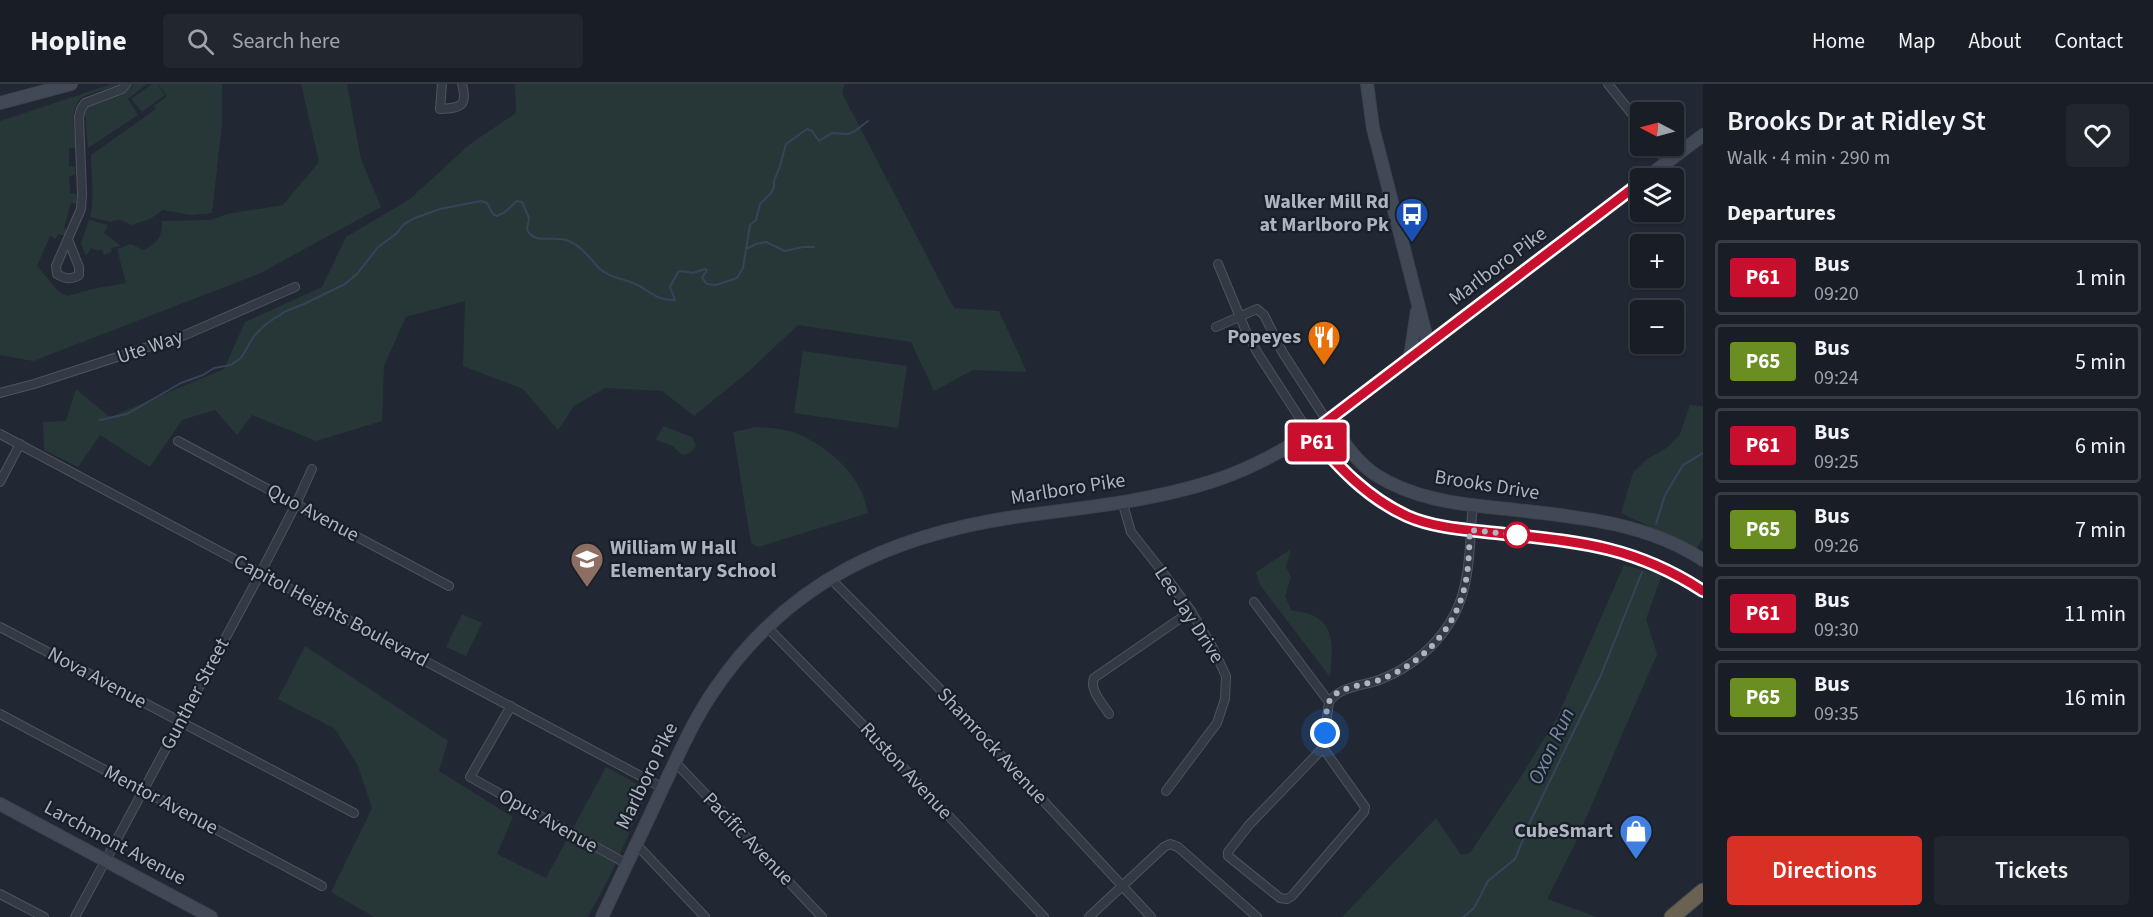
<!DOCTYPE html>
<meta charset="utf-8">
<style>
body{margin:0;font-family:"Source Sans 3",sans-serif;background:#22262e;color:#f1f3f6;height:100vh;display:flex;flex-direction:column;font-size:22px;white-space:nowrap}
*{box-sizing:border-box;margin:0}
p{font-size:20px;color:#9fa2a7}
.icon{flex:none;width:33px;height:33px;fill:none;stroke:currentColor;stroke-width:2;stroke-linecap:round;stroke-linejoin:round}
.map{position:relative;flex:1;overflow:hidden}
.panel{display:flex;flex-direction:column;background:#191d26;width:450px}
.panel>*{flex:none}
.badge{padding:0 12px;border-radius:4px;font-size:21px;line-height:39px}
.needle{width:39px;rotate:276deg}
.buttons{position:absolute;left:1630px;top:18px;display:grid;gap:12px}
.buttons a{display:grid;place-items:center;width:54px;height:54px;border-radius:6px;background:#191d26;box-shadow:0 2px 4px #0004,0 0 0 2px #373b43;font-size:30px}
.you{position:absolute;width:30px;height:30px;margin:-15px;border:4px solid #fff;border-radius:50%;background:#1a73e8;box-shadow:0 0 0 9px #1a73e833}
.map>.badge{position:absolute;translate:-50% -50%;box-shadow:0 0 0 3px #fff}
h2{padding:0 24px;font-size:22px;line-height:54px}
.round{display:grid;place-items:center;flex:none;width:63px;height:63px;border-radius:6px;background:#22262e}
.summary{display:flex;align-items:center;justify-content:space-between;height:102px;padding:0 24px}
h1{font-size:28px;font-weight:600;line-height:45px}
.action{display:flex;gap:12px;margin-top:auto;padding:12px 24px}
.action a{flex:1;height:69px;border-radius:6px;background:#d93025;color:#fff;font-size:24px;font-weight:600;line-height:69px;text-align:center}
.action a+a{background:#22262e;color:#f1f3f6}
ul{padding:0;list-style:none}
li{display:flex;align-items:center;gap:18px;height:75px;margin:0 12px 9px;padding:0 12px;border:3px solid #373b43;border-radius:6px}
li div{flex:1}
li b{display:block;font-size:22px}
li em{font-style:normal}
li .badge{min-width:66px;font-weight:700;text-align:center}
header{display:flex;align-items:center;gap:36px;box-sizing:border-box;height:84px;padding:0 30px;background:#191d26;border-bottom:2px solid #373b43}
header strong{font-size:28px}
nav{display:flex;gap:33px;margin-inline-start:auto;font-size:21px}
.search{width:420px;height:54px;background:#22262e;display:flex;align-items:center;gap:15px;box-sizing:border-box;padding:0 21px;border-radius:6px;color:#9fa2a7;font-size:22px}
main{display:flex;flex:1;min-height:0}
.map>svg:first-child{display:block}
</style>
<header>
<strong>Hopline</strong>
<div class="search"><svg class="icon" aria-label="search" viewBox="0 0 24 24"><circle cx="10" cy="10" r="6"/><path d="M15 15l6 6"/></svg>Search here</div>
<nav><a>Home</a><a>Map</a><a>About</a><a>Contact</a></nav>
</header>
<main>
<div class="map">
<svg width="1703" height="833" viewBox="0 0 1703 833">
<rect width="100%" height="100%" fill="#212733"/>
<g fill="#273738">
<path d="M112,0H119C108,6 94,7 83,13C68,21 75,50 76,64H69V82L75,83V91L69,92L70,109L76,110V119H71L64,144L69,146L67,152L58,150L56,155L50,152L37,182L58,207L67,212L97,204L126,199L117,165L131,160L143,166C158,159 162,154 162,137L211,136L227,130L283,121L319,78L301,0H347L361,75L381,123L261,189L33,277L0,271V37Z"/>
<path d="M131,0H147L128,15L138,31L88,64L85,29L88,23L124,10Z"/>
<path d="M152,0H157L165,11L142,28L131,15Z"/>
<path d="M158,0H222V41L212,129L190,131L163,126L150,135L132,141C123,137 120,133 111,138L90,133C95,115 91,90 91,71L156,25L154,22L167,12Z"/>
<path d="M515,0H845L842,9L954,224L999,227L1027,288L973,286L934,307L911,258L798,241L748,288L694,332L662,307L605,304L574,322L558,346L523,305L463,282L465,217L406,233L384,282L382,337L316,357L252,331L237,351L215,326L182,336L150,383L100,351L78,383L44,366L43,338L66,337L76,305L110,333L224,285L245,238L322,203L346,153L410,115L470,60L516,29Z"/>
<path d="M89,136L108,141L104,149L121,162L111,164L112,167L104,171L102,165L98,167L91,164L86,172L81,159Z"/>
<path d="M803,267L907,282L898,344L794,329Z"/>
<path d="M1690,321L1703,322V454L1696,465L1621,429L1633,389L1647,375L1668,363L1680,350Z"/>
<path d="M663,342L692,353L696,362L690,369L682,371L673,362L656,356Z"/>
<path d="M755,343C768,344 783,344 796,349C821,359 850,382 861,407C864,413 866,421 868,429L758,463L751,459L733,348Z"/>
<path d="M1291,465L1286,483L1291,493L1285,512L1291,526C1297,528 1305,528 1310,530C1338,541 1332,570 1330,593L1260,501L1256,488Z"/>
<path d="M1624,481L1662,491L1646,535L1657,570L1574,762L1547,815L1597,833H1342L1436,734L1461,771L1470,769L1520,694L1557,634Z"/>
<path d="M462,530L482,539L466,572L446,563Z"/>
<path d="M305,562L448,657L439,687L513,733L497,770L546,794L606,683L648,706L612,788L588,833H374L331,808L372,724L358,682L335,645L278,615Z"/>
</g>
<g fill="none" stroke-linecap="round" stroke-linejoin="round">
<g stroke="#364359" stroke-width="2">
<path d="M746,165L756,160L766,158L785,167L803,163H814"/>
<path d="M100,336L127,330L181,299L203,291L214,284L231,281L241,274L254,252L266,240L286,227L304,220L345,200L357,190L378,163L396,150L404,140L415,134L440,125L481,117L487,119L493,130L497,132L505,128L517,117L522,118L529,134L527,146C535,161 555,151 569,157C583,163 590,175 600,185C610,194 621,194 633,199C649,205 655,217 675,216L670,203L678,188L682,187L693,189L705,185L707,186L702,194L707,200L716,201L737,194L743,184L750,141L756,136L760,120L771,109L774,103V97L780,82L786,60L807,45L812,47L819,57L832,49L848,50L855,47L868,37"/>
<path d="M1656,440L1665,411L1683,381L1703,369"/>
<path d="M1463,833L1474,824L1488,797L1515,775L1531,736L1601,591L1642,488"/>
</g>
<defs>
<g id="street">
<path d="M442,0L440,25C461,24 468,22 462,0"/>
<path d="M1608,0L1641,41"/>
<path d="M1656,62L1667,78"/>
<path d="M69,158L79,183V191C71,196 65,195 57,190L56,182L81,125L82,110L79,33L81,25L85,19L122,5L126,0"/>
<path d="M1218,180L1245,245L1257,268L1310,350"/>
<path d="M1216,243L1257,225L1264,231L1283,269L1327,337"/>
<path d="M0,309L34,300L185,251L295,203"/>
<path d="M0,350L663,704"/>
<path d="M178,357L449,502"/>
<path d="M0,398L20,360"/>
<path d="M1122,417L1131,448L1161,486L1191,527L1213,564L1226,592L1225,615L1217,639L1166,707"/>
<path d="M830,494L935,600L1151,833"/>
<path d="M1254,518L1329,618L1323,664"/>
<path d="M0,543L354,729"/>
<path d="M767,543L863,641L1044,833"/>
<path d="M1329,618C1340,602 1363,602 1379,596C1421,580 1456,545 1465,500C1471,475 1470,447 1473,421"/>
<path d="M511,622L470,693L627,780"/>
<path d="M0,630L322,802"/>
<path d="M1109,630C1103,620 1089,606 1094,594L1191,527"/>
<path d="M1323,664L1365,723L1364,728L1292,812L1287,815L1280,814L1228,772V768L1249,741Z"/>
<path d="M675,678L822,833"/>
<path d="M636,760L705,833"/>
<path d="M0,810L44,833"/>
<path d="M75,833L260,490L296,420L312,385"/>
<path d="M1089,833L1164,763L1170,760L1178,763L1257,833"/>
</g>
<g id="secondary">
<path d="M1367,0L1373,44L1428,259"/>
<path d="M0,19L71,0"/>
<path d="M1646,94L1703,51"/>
<path d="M1410,273L1417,227"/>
<path d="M1327,337C1342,355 1355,377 1376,391C1412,414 1456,420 1498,424C1567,432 1643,436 1703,476"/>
<path d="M1310,350C1339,383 1367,415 1408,432C1437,445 1471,446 1502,450C1579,458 1636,463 1703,507"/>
<path d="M0,720L211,833"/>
<path d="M602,833C622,790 643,747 663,703C679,670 694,635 715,605C788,498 889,452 1014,433C1079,424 1147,418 1210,398C1246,387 1278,369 1310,350L1641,98"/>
</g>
<path id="highway" d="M1672,833L1703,807"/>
</defs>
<use href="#street" stroke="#4e545f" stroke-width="10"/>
<use href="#secondary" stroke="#3d434d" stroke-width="14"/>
<use href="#highway" stroke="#3e444e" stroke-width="17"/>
<use href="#street" stroke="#343a44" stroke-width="8"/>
<use href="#secondary" stroke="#424956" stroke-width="12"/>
<use href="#highway" stroke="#696152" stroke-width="15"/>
</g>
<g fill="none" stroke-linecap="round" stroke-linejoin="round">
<defs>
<path id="line" d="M1641,98L1310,350C1339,383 1366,413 1407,432C1436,445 1473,446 1505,450C1581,458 1636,463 1703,507"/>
</defs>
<use href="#line" stroke="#fff" stroke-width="14"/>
<use href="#line" stroke="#c8102e" stroke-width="9"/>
<path stroke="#aeb4c1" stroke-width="6" stroke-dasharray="0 10.8" d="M1325,649C1326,639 1325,621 1332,613C1343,602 1365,601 1379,596C1421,581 1456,545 1465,501C1469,484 1469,464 1470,446L1517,451"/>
</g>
<defs>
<symbol id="bus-pin" viewBox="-11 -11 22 30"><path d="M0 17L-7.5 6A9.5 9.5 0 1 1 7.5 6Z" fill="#1a4fb4" stroke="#191f28"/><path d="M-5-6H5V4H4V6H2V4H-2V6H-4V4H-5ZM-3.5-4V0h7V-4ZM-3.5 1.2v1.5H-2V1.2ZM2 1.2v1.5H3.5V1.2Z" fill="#fff"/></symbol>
<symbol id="restaurant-pin" viewBox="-11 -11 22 30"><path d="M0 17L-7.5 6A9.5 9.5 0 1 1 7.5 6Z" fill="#e8710a" stroke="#191f28"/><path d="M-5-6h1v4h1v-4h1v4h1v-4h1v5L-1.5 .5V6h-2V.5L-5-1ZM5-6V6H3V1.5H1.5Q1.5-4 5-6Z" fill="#fff"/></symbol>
<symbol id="school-pin" viewBox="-11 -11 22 30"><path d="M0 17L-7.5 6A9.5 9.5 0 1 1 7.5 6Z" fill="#8d6e63" stroke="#191f28"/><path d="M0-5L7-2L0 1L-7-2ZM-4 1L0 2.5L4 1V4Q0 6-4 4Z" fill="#fff"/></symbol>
<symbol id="shop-pin" viewBox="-11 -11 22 30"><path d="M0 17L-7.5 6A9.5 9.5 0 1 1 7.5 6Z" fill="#3f7fe0" stroke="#191f28"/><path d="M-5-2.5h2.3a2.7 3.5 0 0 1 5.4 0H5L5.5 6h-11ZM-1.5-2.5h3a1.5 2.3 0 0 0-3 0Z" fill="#fff"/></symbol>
</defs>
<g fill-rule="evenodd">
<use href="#bus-pin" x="1393" y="111" width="38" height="52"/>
<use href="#restaurant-pin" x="1305" y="234" width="38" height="52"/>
<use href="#school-pin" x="568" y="456" width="38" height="52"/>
<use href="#shop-pin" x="1617" y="728" width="38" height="52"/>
</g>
<circle fill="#fff" stroke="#c8102e" stroke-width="3" cx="1517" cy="451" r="12"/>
<g text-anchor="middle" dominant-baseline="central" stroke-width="4.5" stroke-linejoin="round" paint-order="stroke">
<g font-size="20" font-weight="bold" fill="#aeb4c1" stroke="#191f28" text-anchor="end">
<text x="1389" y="118">Walker Mill Rd<tspan x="1389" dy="23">at Marlboro Pk</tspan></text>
<text x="1301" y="253">Popeyes</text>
<text x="610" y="464" text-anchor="start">William W Hall<tspan x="610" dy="23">Elementary School</tspan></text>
<text x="1613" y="747">CubeSmart</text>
</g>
<g font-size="20" fill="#aeb4c1" stroke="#191f28">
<text transform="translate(1498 182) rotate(-37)">Marlboro Pike</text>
<text transform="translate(150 263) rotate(-19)">Ute Way</text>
<text transform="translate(1487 401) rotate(9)">Brooks Drive</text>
<text transform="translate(1068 405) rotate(-9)">Marlboro Pike</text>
<text transform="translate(313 429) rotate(28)">Quo Avenue</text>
<text transform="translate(331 527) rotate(28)">Capitol Heights Boulevard</text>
<text transform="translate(1189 531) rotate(57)">Lee Jay Drive</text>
<text transform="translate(97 594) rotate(28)">Nova Avenue</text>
<text transform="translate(195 610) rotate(-62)">Gunther Street</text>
<text transform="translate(992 662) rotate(47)">Shamrock Avenue</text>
<text transform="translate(906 687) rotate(47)">Ruston Avenue</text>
<text transform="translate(647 692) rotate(-64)">Marlboro Pike</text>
<text transform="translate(161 716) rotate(28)">Mentor Avenue</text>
<text transform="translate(548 737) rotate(29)">Opus Avenue</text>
<text transform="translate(748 755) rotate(46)">Pacific Avenue</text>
<text transform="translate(115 759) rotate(28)">Larchmont Avenue</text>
</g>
<g font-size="21" font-style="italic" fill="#798aa7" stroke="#191f28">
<text transform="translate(1551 662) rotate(-65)">Oxon Run</text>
</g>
</g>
</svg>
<div class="buttons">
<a><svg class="needle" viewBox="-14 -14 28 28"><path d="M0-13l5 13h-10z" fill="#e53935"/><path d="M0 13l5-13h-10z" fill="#9fa2a7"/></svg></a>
<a><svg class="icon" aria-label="layers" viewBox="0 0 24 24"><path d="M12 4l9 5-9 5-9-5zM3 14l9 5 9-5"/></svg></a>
<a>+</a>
<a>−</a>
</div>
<div class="you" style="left:1325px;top:649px"></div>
<b class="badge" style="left:1317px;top:358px;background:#c8102e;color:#fff">P61</b>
</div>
<section class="panel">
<div class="summary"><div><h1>Brooks Dr at Ridley St</h1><p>Walk · 4 min · 290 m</p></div><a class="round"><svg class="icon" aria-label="heart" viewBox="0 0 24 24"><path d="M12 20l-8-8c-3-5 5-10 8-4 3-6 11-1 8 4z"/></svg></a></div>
<h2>Departures</h2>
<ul>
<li><span class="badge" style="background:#c8102e;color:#fff">P61</span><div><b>Bus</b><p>09:20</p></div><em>1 min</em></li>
<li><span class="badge" style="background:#6b8e23;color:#fff">P65</span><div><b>Bus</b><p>09:24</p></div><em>5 min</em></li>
<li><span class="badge" style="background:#c8102e;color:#fff">P61</span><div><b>Bus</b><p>09:25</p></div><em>6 min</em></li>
<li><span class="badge" style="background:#6b8e23;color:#fff">P65</span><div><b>Bus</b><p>09:26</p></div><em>7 min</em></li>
<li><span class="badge" style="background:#c8102e;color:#fff">P61</span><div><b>Bus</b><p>09:30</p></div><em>11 min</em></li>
<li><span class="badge" style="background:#6b8e23;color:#fff">P65</span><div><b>Bus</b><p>09:35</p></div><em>16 min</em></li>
</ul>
<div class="action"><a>Directions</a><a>Tickets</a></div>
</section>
</main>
